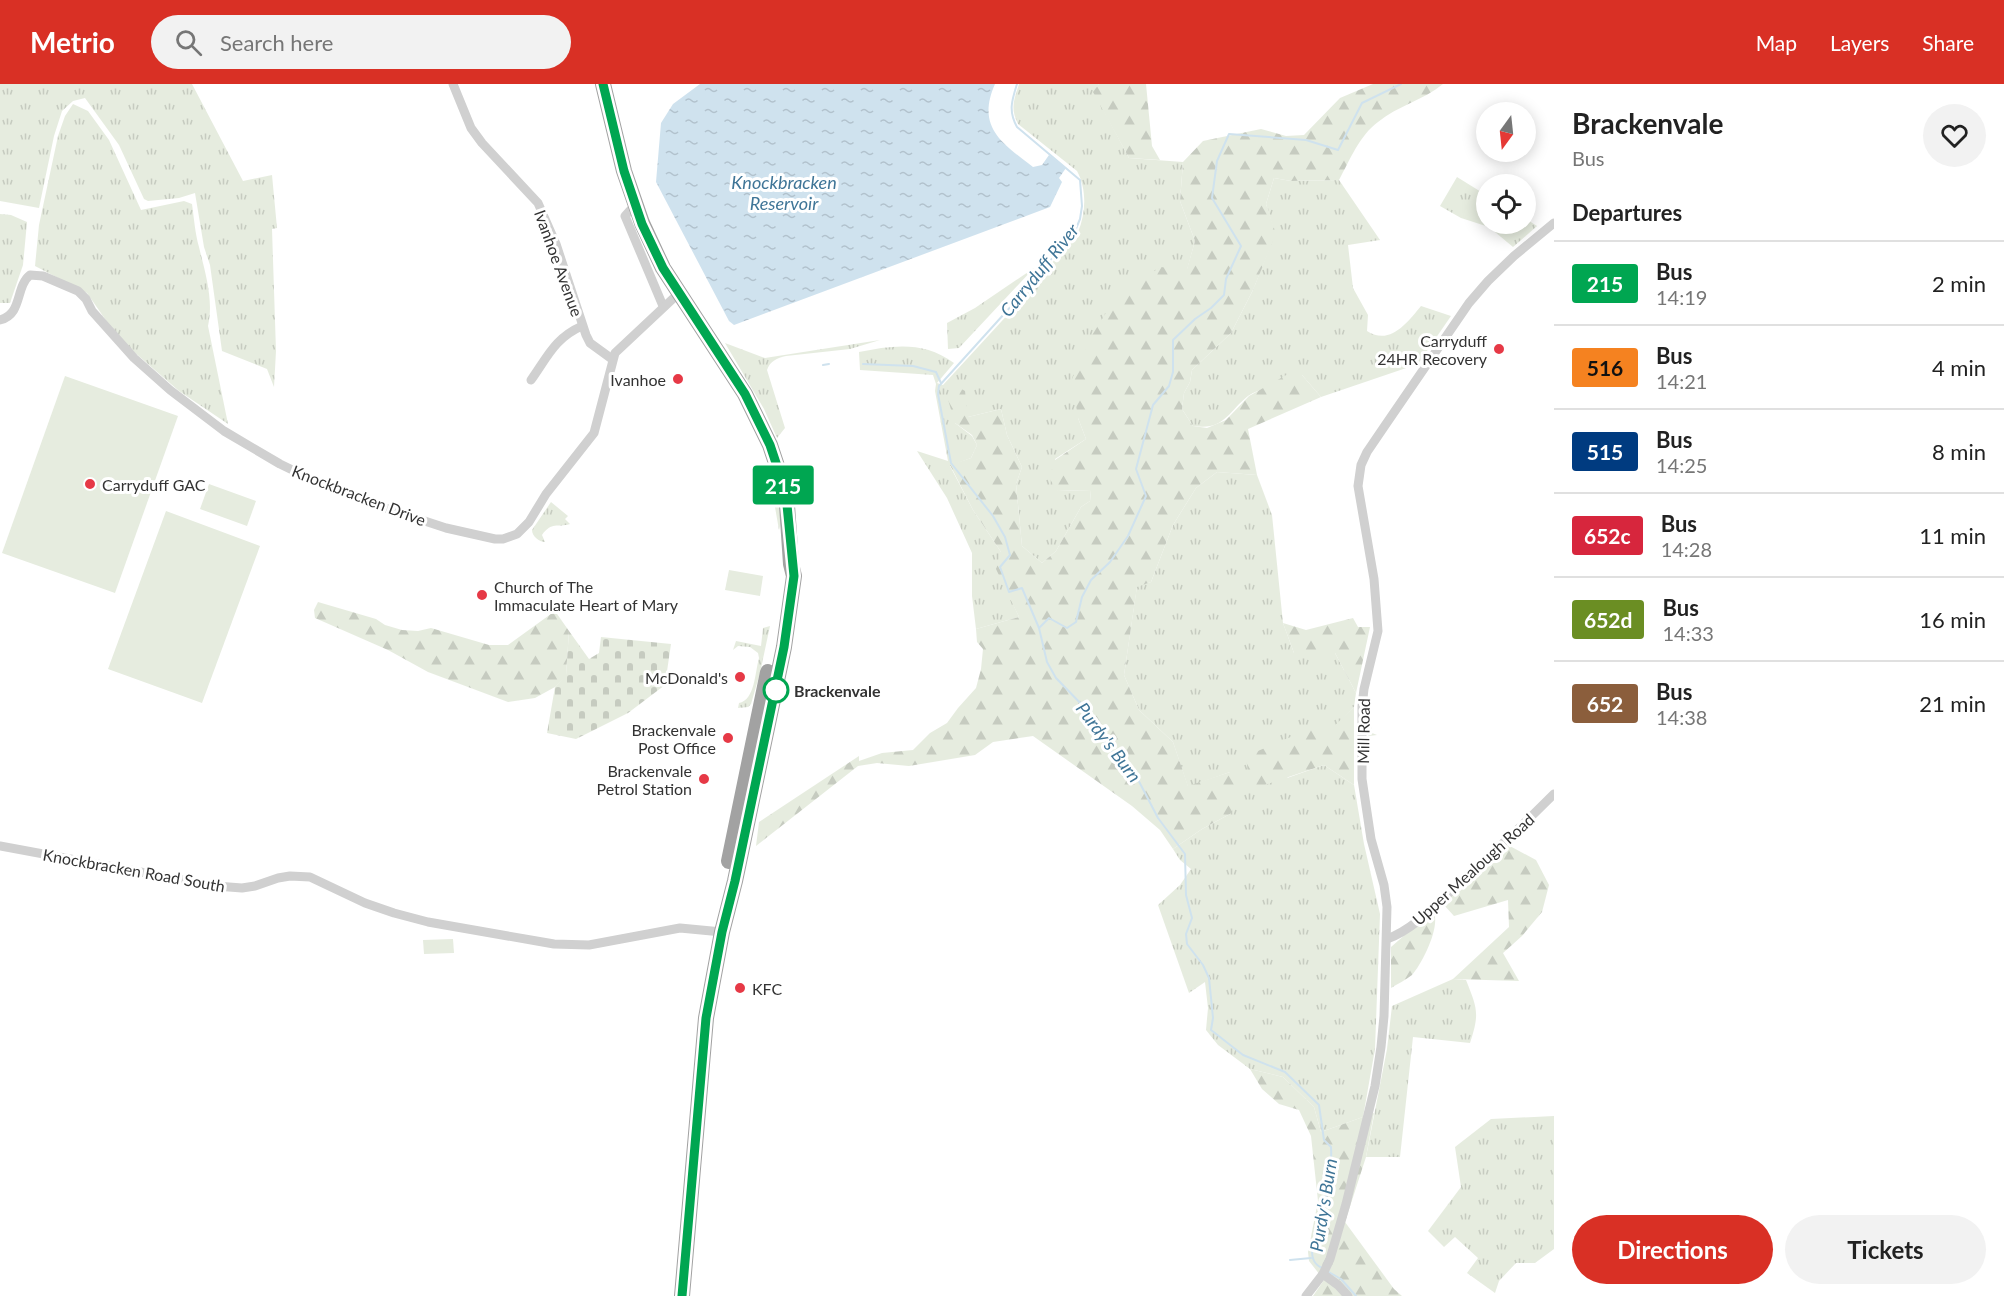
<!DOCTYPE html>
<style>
body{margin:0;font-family:Lato,sans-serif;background:#f2f2f2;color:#222;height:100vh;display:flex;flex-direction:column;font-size:22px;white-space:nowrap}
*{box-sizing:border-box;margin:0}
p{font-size:20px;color:#767676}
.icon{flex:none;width:33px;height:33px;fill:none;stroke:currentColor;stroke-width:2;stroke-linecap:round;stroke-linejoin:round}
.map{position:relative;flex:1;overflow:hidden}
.panel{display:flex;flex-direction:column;background:#fff;width:450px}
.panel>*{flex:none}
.badge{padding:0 12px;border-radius:4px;font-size:21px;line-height:39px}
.needle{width:39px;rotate:195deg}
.controls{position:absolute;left:1476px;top:18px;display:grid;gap:12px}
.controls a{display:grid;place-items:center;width:60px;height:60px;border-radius:50%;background:#fff;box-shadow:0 3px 15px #0003;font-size:30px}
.map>.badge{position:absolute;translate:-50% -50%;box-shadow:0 0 0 3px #fff}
h2{padding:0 18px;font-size:22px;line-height:54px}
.round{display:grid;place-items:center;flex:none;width:63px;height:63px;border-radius:32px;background:#f2f2f2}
.summary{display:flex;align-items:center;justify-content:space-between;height:102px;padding:0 18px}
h1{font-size:28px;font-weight:700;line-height:45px}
.button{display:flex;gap:12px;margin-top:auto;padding:12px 18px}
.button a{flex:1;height:69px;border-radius:36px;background:#d93025;color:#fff;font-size:24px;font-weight:700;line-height:69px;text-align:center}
.button a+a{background:#f2f2f2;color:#222}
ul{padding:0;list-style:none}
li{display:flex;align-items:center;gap:18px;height:84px;padding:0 18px;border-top:2px solid #e0e0e0}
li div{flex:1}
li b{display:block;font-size:22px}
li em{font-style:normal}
li .badge{min-width:66px;font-weight:700;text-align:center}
header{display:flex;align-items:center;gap:36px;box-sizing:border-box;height:84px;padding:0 30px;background:#d93025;color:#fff}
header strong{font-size:28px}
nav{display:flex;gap:33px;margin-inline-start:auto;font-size:21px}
.search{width:420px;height:54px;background:#f2f2f2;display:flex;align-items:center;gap:15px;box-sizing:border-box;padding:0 21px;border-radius:33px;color:#767676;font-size:22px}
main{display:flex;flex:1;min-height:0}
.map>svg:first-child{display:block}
</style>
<header>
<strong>Metrio</strong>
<div class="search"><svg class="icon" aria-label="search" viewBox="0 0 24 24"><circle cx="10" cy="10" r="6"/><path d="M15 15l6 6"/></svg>Search here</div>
<nav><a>Map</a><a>Layers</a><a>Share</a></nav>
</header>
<main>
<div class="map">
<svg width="1554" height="1212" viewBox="0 0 1554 1212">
<defs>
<pattern id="grass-tufts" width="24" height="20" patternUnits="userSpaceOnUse" patternTransform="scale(1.5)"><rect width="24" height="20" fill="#e6ecdf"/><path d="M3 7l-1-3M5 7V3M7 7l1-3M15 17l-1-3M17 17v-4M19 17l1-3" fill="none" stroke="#c6cbc0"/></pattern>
<pattern id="forest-firs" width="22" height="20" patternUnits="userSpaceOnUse" patternTransform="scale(1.5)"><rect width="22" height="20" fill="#e6ecdf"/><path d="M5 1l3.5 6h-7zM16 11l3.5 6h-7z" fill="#c6cbc0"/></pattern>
<pattern id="cemetery-stones" width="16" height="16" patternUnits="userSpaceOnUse" patternTransform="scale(1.5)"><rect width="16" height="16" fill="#e6ecdf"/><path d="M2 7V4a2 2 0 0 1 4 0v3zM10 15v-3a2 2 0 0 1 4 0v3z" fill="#c6cbc0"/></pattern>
<pattern id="water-ripples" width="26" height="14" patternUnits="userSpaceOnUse" patternTransform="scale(1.5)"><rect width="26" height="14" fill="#cfe2ee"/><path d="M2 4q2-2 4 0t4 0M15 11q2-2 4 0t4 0" fill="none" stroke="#b2c2cd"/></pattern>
</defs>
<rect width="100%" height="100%" fill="#fff"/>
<g fill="url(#grass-tufts)">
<path d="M0,0H192L243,97L272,91L277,144L272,145L276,267L274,303L267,285L222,267L210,181L204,163L195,109L179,114L148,117L144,115L119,61L85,14L73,17L62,27L54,52L39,124L0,117Z"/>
<path d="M1019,0H1099L1094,8L1129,74L1183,78L1180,117L1195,157L1187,186L1078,334L1086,355L1055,375L1058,407L1091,406L1090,417L1081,423L1056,467L1042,479L1022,462L1016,400L1022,383L1007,351L1001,325L968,333L955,339L972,352L977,361L971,374L950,382L973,426L1001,468L1010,513L1019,533L976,545L972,512V469L947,414L917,367L948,377L935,307L936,300L933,291L860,286L859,268C894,261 924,257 954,279L937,299L943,301L1012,226L1078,148C1086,129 1087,105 1077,87L1018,40C1010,24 1014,16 1019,0Z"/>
<path d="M73,20L88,27L109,56L141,126L184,117L192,120C194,134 195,149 199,163C205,188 214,216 208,242L228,340L179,307L133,267L112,245L87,209L35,182L39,141L58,52L65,32Z"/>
<path d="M1457,93L1486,111V140H1526V135L1537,142L1513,163L1489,143L1461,134L1440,122Z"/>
<path d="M1274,94L1291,97L1339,96L1380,156L1348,161L1353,204L1368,231L1367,247C1390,262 1407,239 1421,222L1451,232L1418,280L1321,313L1302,291C1288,297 1259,304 1248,312C1228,328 1224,347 1193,342L1182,325L1184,309L1190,298L1192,286L1231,249L1253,206L1275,150L1266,120Z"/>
<path d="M0,130L11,131L27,138L23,181L10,219H0Z"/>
<path d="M1034,184L959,264L948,265L947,239L975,224Z"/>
<path d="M880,256L850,265L786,272C777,274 770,277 767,286L785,344L777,354L764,325L725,259L765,274Z"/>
<path d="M766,386C777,394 784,433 779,446L772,406Z"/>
<path d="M1217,388L1257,391L1272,431L1283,539L1294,569H1335L1356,609L1354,623L1287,694L1324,681L1354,701L1364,760L1380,830L1375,965L1363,1033L1321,1048L1314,1023L1283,993L1250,985L1218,961L1206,946L1208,924L1205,898L1189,909L1158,821L1180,801L1191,785L1180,776L1173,765L1202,745L1230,730V688L1188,703L1173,658L1139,626L1124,591L1137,502L1151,498L1173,441L1196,404Z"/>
<path d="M551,418L568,432L565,435L570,440C557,444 552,437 542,451L545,458C539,458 532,452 532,446Z"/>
<path d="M770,542L760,589L751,620L748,623L738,624L739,619C755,616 755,588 759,574L758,569L750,563L738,562L733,566L736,557L761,562L763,544Z"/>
<path d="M1367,607L1372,649L1377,651L1369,652L1365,648Z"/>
<path d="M1453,895L1466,896C1477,924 1480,929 1470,959L1413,953L1400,1073H1366L1387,965L1392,922Z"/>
<path d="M1554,1032V1165L1535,1179H1516L1499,1197L1495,1209L1467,1189L1478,1174L1455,1153L1444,1163L1428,1147L1461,1103L1455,1063L1491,1035Z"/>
</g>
<g fill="url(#forest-firs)">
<path d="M1099,0H1146L1152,62L1160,76L1129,74L1093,8Z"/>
<path d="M1373,0H1443C1424,16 1397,22 1378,38C1359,52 1350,76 1339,96L1291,97L1274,94L1266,120L1276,150L1253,206L1231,249L1192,286L1190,298L1184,309L1182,325L1193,342L1207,344L1226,336L1249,312L1288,290L1302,291L1321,313L1248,345L1257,391L1217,388L1196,404L1173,441L1151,498L1137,503L1124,591L1139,626L1173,658L1188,702L1230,688L1239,698L1238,718L1230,730L1202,745L1173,765L1160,746L1132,722L1033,652L993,658L975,671L909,682L877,679L858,682L756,762L759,738L859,672V677L882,669L913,666L930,649L947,639L958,624L976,604L981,585L983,565L977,558L976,545L1019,533L996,485L1001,468L973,426L950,381L971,374L977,361L972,351L955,339L947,312L953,300L965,307L968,333L1001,325L1007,351L1022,383L1016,400L1022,462L1042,479L1056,467L1081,423L1090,417L1091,406L1058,407L1049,394L1055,376L1086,355L1078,334L1072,295L1091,253L1114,216L1160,183L1187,185L1195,157L1180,117L1183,78L1203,57L1261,45L1286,52L1304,51L1340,14Z"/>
<path d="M318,518L376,535L385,541L402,546L418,547L431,544L489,561H508L555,527L569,547L566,592L555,603L535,614L508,618L428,588L388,566L315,534L314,526Z"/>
<path d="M1353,534L1358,543H1370L1356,609L1335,569H1294L1283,539L1306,546Z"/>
<path d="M1354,623V701L1324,681L1250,706L1246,672L1312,644L1326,650Z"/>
<path d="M1508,761L1536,776L1549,801L1542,828L1522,852L1503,869L1519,897L1453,895L1509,843L1508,816L1454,832L1444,821L1434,829C1440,844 1422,880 1412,891C1406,896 1397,900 1391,904V863Z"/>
<path d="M1250,985L1283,993L1314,1023L1321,1048L1374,1029L1366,1073L1345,1138L1394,1205L1402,1212H1313L1324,1196L1309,1177L1308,1168L1318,1117L1311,1052L1299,1026L1279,1020L1262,1005Z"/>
</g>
<path fill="url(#cemetery-stones)" d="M569,547L589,575L599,569L601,553L671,560L665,601L628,629L576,655L547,649L555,603L566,591Z"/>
<g fill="#e6ecdf">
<path d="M65,292L178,332L115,509L2,469Z"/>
<path d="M209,400L256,417L247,442L200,425Z"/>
<path d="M166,427L260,462L202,619L108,585Z"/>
<path d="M729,486L763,492L760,512L725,506Z"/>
<path d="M453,855L454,869L424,870L423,856Z"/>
</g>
<path fill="url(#water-ripples)" d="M700,0H995C976,43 1002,59 1033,83L1042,81L1049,71L1066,84L1059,94L1062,98L1050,123L734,241L729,237L656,98L661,39L673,20Z"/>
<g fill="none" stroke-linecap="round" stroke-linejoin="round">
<g stroke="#cfe2ee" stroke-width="2">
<path d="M1017,0C1012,16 1008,27 1017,43L1080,96L1082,122L1080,135L1075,147L1014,219L939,302L938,310L951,379L993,432L1005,453L1010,471L1000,483L1009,508L1022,504L1039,544L1047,578L1056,594L1087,626L1098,650L1113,669L1132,684L1158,734L1185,770L1186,811L1192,834L1186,850L1187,860L1203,881L1209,894L1213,934L1211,946L1243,971L1285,988L1319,1021L1324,1056L1331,1063C1333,1097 1321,1133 1312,1166C1312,1175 1314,1180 1322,1184"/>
<path d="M863,280L913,282L936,288L941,299"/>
<path d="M823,281L829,280"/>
<path d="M1039,544L1049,534L1067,544L1076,538L1082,513L1091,496L1110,478L1128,452L1146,412L1136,385L1153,321L1169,302L1173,288V256L1195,235L1211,224L1224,211L1226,195L1241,162L1212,114L1217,77L1229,50L1306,56L1338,66L1362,19L1401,0"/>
<path d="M1290,1176L1311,1174"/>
<path d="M1327,1187L1341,1195L1356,1212"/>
</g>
<g stroke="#d0d0d0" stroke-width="9">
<path d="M453,0L471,44L482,59L538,119L556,160L586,251L590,259L612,275"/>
<path d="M635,121L625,132L663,222"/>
<path d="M0,236C23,230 15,203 30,191L43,192L78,207L86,215L92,227L134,274L170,306L224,347L280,380L319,399L373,420L446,444L495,455H503L517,450L529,438L546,410L594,349L615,269L679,209"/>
<path d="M531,296C548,272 555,254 582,242"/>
<path d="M0,762L216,802L242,804L255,802L278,794L290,792L310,793L365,819L394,829L428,838L554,860L589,861L680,844L722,848"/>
<path d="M1387,855C1412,846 1434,823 1453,805C1488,774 1521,743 1554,710"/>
<path d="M1323,1190L1338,1201L1348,1212"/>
<path d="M1306,1212L1323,1190L1330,1175L1346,1120L1375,1002L1381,963L1384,932L1387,823L1384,801L1371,755L1362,695V622L1364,605L1378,547L1374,495L1358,402L1361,381L1367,368L1384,343L1469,219L1488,197L1514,172L1554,139"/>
</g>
<g stroke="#a2a2a2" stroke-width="16">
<path d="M603,0L624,87L642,139L663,184L745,310L770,361L782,397L787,421L791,480L794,492L784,563L735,797L722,848L706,934L682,1212"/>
<path d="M729,777L768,588"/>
</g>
</g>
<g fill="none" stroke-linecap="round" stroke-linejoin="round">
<defs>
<path id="line" d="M603,0L624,87L642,140L663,184L745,310L770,361L782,397L787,421L794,492L784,563L735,797L722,848L706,934L682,1212"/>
</defs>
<use href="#line" stroke="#fff" stroke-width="14"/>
<use href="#line" stroke="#00a651" stroke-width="9"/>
</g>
<g fill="#e63946" stroke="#fff" stroke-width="2">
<circle cx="1499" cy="265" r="6"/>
<circle cx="678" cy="295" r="6"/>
<circle cx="90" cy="400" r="6"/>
<circle cx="482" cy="511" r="6"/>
<circle cx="740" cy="593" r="6"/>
<circle cx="728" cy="654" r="6"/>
<circle cx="704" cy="695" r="6"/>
<circle cx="740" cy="904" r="6"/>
</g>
<circle fill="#fff" stroke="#00a651" stroke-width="3" cx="776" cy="606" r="12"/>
<g text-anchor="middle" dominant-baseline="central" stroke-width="6" stroke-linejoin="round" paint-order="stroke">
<g font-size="16" fill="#333" stroke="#fff">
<text transform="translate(559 179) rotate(70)">Ivanhoe Avenue</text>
<text transform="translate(359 411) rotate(21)">Knockbracken Drive</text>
<text transform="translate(1363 647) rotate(-89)">Mill Road</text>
<text transform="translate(1473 785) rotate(-42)">Upper Mealough Road</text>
<text transform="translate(134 786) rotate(10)">Knockbracken Road South</text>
</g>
<g font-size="16" fill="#333" stroke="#fff" text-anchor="end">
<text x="1487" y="256">Carryduff<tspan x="1487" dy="18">24HR Recovery</tspan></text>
<text x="666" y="295">Ivanhoe</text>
<text x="102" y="400" text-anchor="start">Carryduff GAC</text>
<text x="494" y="502" text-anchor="start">Church of The<tspan x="494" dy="18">Immaculate Heart of Mary</tspan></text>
<text x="728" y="593">McDonald's</text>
<text x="716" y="645">Brackenvale<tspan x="716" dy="18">Post Office</tspan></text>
<text x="692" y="686">Brackenvale<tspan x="692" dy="18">Petrol Station</tspan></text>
<text x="752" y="904" text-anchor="start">KFC</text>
</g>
<g font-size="16" font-weight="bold" fill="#333" stroke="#fff" text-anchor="start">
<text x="794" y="606">Brackenvale</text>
</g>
<g font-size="18" font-style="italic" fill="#3f7597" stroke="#fff">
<text x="784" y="98">Knockbracken<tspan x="784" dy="21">Reservoir</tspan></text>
<text transform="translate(1039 186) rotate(-51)">Carryduff River</text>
<text transform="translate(1109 658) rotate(53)">Purdy's Burn</text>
<text transform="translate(1323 1121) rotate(-81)">Purdy's Burn</text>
</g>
</g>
</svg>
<div class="controls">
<a><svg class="needle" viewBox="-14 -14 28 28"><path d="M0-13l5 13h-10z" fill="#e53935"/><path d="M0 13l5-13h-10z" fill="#767676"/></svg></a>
<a><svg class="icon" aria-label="locate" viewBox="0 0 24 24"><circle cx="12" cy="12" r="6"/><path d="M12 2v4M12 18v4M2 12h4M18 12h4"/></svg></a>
</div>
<b class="badge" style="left:783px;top:401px;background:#00a651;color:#fff">215</b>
</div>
<section class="panel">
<div class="summary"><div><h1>Brackenvale</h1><p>Bus</p></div><a class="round"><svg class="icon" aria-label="heart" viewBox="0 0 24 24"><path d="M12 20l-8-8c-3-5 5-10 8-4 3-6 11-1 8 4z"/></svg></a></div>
<h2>Departures</h2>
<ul>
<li><span class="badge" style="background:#00a651;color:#fff">215</span><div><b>Bus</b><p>14:19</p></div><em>2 min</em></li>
<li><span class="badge" style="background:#f58220;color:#111">516</span><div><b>Bus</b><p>14:21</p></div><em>4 min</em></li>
<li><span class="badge" style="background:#003b80;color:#fff">515</span><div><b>Bus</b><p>14:25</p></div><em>8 min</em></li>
<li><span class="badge" style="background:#d7263d;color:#fff">652c</span><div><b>Bus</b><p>14:28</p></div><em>11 min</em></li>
<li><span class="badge" style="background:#6b8e23;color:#fff">652d</span><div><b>Bus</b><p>14:33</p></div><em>16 min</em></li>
<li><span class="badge" style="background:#8b5e3c;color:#fff">652</span><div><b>Bus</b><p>14:38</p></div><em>21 min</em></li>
</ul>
<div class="button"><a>Directions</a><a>Tickets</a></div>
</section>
</main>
